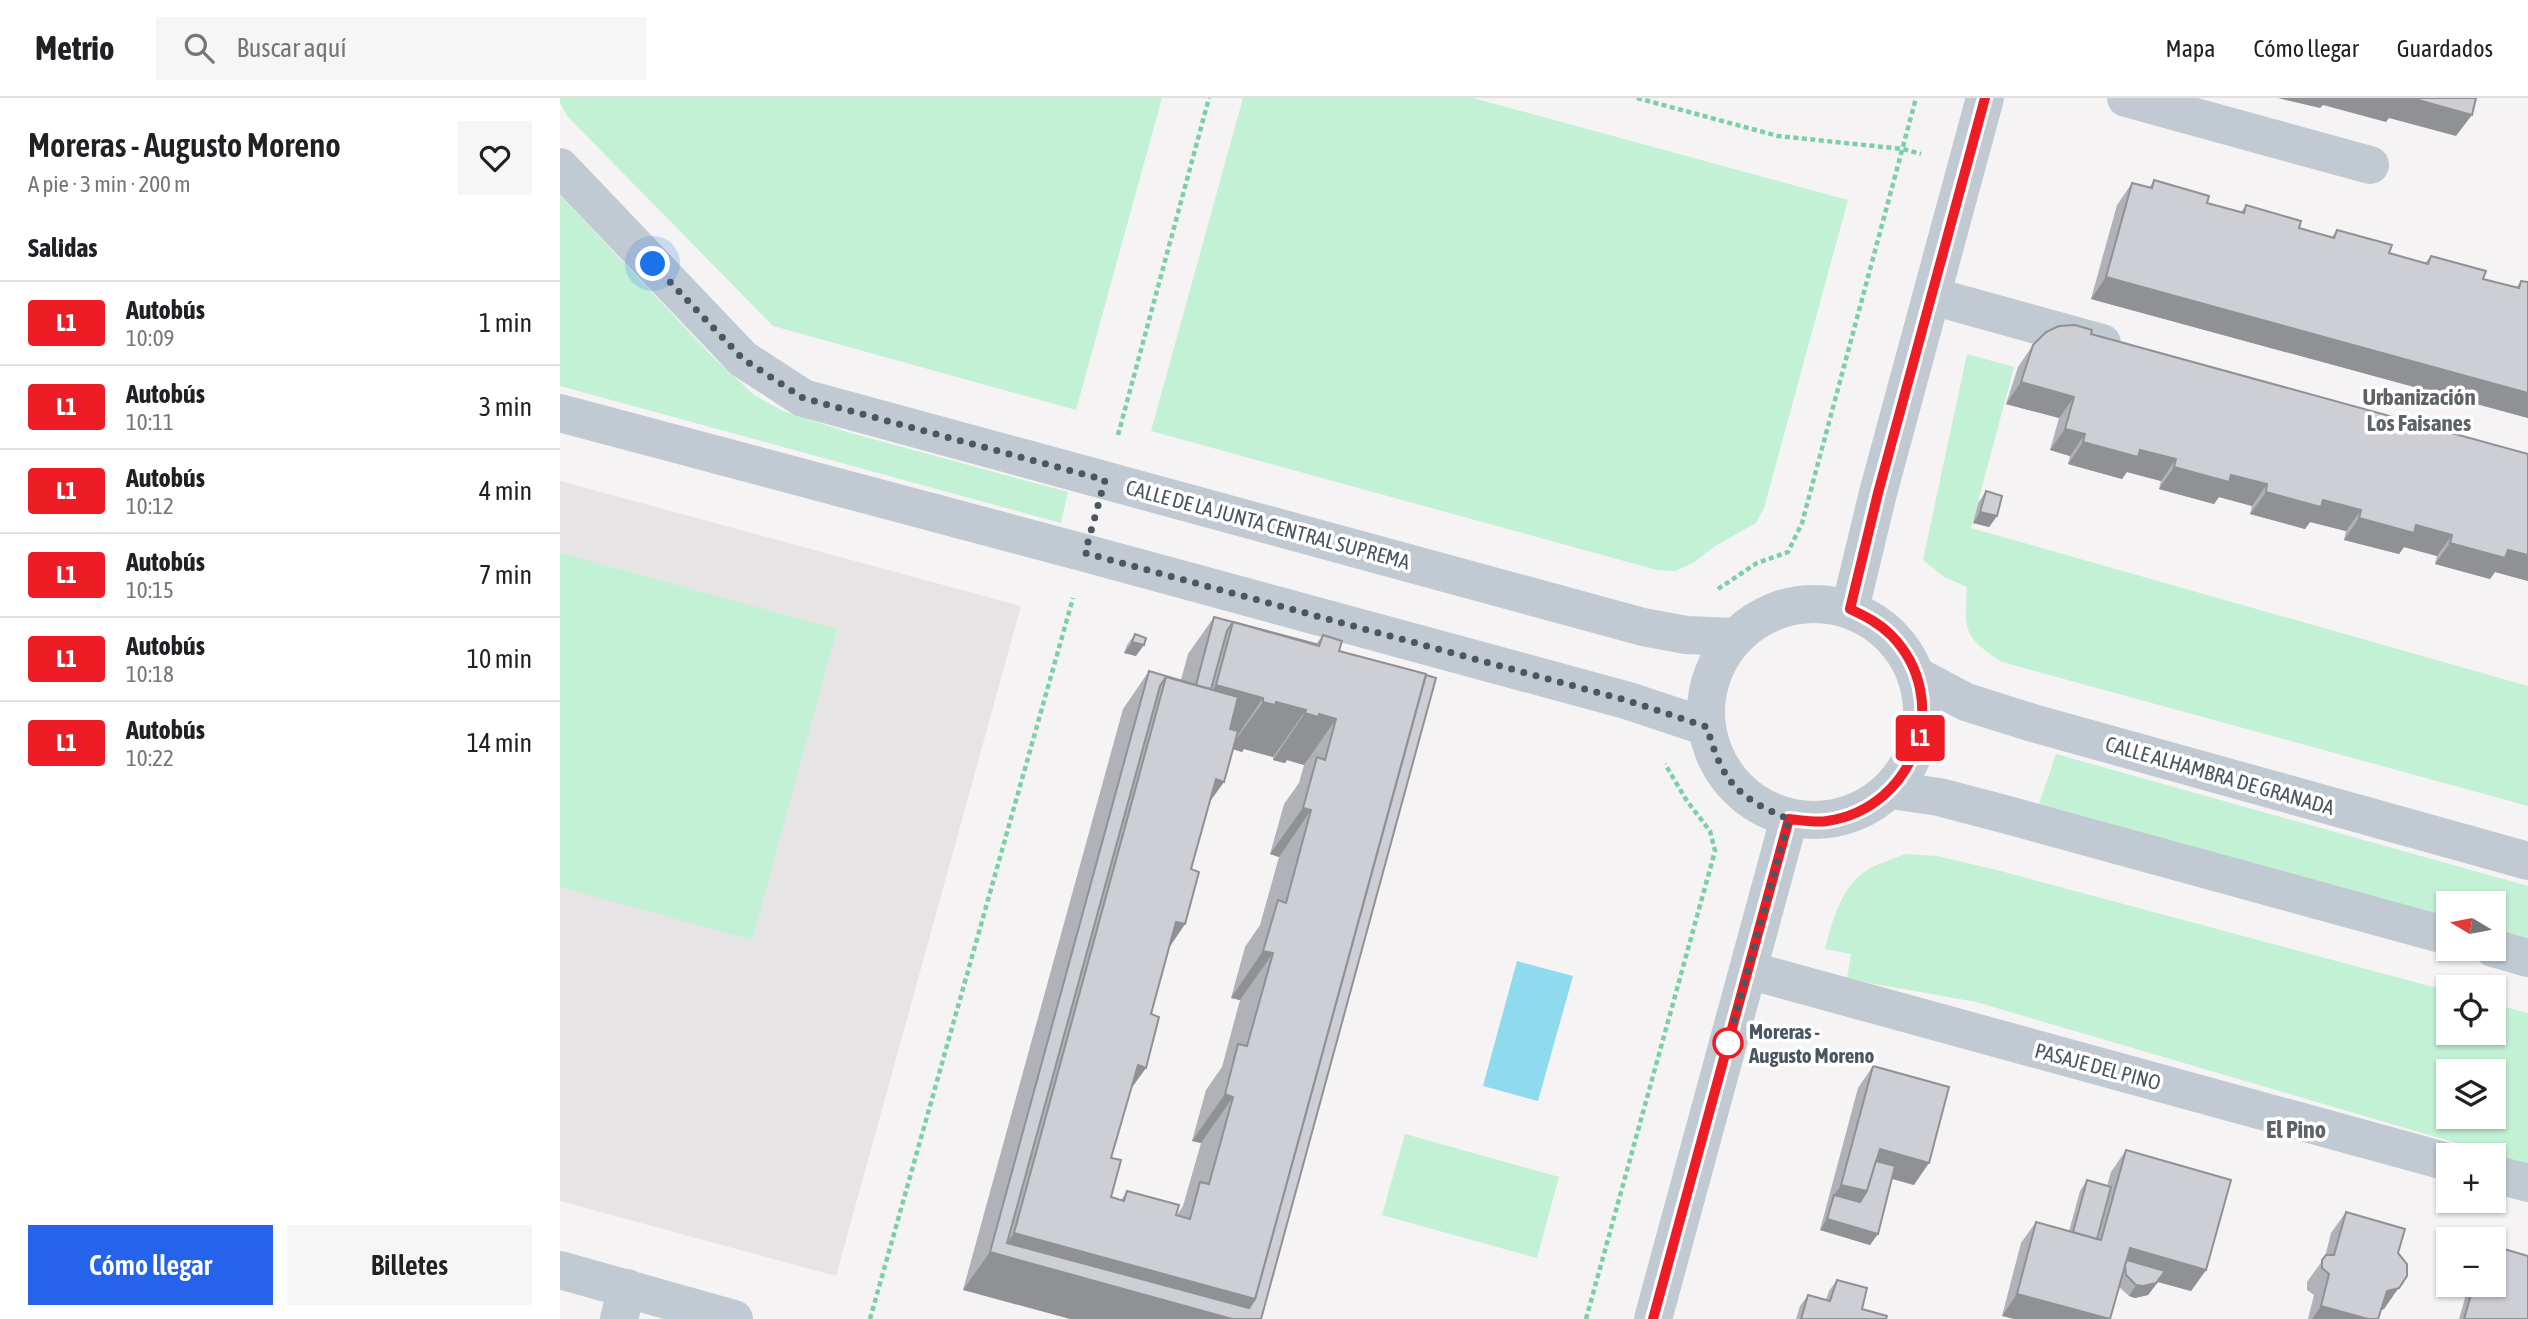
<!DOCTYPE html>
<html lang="es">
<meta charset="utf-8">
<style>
body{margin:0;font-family:"Asap Condensed",sans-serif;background:#f6f6f6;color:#202124;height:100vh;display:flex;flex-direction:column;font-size:26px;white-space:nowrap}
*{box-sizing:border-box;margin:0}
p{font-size:23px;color:#757577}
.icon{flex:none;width:38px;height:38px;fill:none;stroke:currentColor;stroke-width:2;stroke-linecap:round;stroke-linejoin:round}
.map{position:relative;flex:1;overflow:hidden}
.details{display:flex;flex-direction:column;background:#fff;width:560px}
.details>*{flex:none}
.badge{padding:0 14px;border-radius:5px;font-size:24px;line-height:46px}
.needle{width:46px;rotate:280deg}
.buttons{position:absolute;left:1876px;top:793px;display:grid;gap:14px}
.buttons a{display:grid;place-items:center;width:70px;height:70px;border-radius:0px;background:#fff;box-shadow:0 2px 5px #0004;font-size:35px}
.you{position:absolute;width:35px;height:35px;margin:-18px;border:5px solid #fff;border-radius:50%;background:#1a73e8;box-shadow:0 0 0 10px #1a73e833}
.map>.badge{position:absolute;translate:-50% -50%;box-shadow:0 0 0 4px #fff}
h2{padding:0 28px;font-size:26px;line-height:63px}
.round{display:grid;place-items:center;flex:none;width:74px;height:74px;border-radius:0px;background:#f6f6f6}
.summary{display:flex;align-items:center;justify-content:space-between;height:119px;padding:0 28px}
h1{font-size:33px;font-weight:600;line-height:52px}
.button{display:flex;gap:14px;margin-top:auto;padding:14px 28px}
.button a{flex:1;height:80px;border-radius:0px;background:#2563eb;color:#fff;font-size:28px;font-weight:600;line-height:80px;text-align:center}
.button a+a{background:#f6f6f6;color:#202124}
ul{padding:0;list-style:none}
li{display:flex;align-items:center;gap:21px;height:84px;padding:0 28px;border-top:2px solid #e0e0e0}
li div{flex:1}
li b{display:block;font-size:26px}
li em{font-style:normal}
li .badge{min-width:77px;font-weight:700;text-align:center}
header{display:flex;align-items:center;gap:42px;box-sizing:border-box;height:98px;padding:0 35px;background:#fff;border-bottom:2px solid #e0e0e0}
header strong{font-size:33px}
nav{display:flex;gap:38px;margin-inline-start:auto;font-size:24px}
.search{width:490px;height:63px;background:#f6f6f6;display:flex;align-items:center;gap:18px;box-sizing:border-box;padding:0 24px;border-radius:0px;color:#757577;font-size:26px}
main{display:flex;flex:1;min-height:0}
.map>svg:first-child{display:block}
</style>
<header>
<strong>Metrio</strong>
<div class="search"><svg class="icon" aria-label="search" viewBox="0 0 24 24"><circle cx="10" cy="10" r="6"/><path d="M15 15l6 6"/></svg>Buscar aquí</div>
<nav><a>Mapa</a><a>Cómo llegar</a><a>Guardados</a></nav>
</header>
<main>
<section class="details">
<div class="summary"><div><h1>Moreras - Augusto Moreno</h1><p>A pie · 3 min · 200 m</p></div><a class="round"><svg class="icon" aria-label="heart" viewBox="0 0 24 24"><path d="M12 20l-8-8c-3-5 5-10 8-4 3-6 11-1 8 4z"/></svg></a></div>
<h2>Salidas</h2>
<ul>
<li><span class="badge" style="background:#ee1c25;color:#fff">L1</span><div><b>Autobús</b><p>10:09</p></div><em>1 min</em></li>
<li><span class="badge" style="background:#ee1c25;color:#fff">L1</span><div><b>Autobús</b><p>10:11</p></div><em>3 min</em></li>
<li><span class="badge" style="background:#ee1c25;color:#fff">L1</span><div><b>Autobús</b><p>10:12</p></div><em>4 min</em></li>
<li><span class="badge" style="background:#ee1c25;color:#fff">L1</span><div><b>Autobús</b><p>10:15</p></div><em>7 min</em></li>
<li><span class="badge" style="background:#ee1c25;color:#fff">L1</span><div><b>Autobús</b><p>10:18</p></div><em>10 min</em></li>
<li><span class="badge" style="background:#ee1c25;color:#fff">L1</span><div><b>Autobús</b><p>10:22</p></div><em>14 min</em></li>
</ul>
<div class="button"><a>Cómo llegar</a><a>Billetes</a></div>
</section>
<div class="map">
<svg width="1968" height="1221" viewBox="0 0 1968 1221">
<rect width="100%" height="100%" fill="#f5f3f3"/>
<path fill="#e6e4e5" d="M0,383L461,508L276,1178L0,1103Z"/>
<g fill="#c3f1d5" fill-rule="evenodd">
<path d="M0,0H602L516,312L213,228L8,19L0,5Z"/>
<path d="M683,0H913L1288,102L1204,410L1196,425L1155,448L1133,465L1115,473L1097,472L591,333Z"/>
<path d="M0,97L151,257L194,297L223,313L287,334L508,394L501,425L0,288Z"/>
<path d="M1407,256L1454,269L1411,430L1968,588V708L1442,564C1404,539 1404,534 1407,489L1384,479L1363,462Z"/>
<path d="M0,455L277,531L192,842L0,789Z"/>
<path d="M1496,656L1968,788V840L1934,831V805H1888V819L1479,706Z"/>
<path d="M1345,756L1377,758L1437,772L1888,893V934H1934V906L1968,915V1066L1416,904L1287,881L1291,856L1265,851C1273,821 1281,788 1309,771C1320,765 1334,761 1345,756ZM1888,973H1934V1018H1888Z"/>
<path d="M845,1036L999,1079L977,1160L822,1117Z"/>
</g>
<path fill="#90daee" d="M957,863L1013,878L978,1003L923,988Z"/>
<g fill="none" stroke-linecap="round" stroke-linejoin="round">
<g stroke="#7ad0a6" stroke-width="4.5" stroke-dasharray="5 3.5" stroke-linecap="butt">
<path d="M1077,0L1218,38L1343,51L1361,56"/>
<path d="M558,337L649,0"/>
<path d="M1158,491L1197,465L1228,454L1242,425L1356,0"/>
<path d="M310,1221L513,500"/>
<path d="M1026,1221L1155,753L1150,733L1127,703L1105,666"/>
</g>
<g stroke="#c1cad2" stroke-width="38">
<path d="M1566,0L1810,67"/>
<path d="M0,69L183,261L243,300L1083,529L1126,537L1176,539"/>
<path d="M1372,198L1542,245"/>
<path d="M0,315L525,455L1069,603L1147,629"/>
<circle cx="1254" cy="614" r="108"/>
<path d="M1290,511L1318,395L1425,0"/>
<path d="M1357,578L1406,604L1473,625L1968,763"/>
<path d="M1331,692L1379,699L1444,716L1888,838"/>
<path d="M1933,850L1968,860"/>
<path d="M1188,872L1888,1064"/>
<path d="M1934,1076L1968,1085"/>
<path d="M0,1172L174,1221"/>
<path d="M59,1221L67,1190"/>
<path d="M1093,1221L1229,721"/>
</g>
</g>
<g fill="#b0b2b7" fill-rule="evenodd">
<path d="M1594,82L1647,105L1681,114L1686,107L1739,130L1772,139L1777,132L1829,155L1865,165L1871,158L1923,181L1956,190L1961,183L1968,184V320L1531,201L1557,107L1572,85L1589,90Z"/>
<path d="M1531,236L1968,356V483L1935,474L1930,481L1875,466L1877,458L1844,449L1839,456L1784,442L1786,433L1750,424L1745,431L1690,416L1692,408L1659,399L1654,406L1599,391L1601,383L1567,374L1562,381L1508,366L1510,358L1490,352L1499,320L1446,306L1458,269L1473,247Z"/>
<path d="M1426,393L1437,418L1429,429L1413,425L1418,405Z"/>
<path d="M654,519L756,546L763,537L779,553L866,576L701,1221L403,1192L563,611L589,573L621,582L628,556ZM673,651L682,654L684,651L713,659V662L725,665L727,662L744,667L739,685L724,706L710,756L719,759L700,827L685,849L671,900L680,902L662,969L646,992L632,1043L641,1045L623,1108L617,1117L567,1093L561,1102L551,1099V1060L609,850L625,826L631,771L649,705Z"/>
<path d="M575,536L576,558L564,555L567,547Z"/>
<path d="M1313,968L1354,1087L1332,1081L1310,1147L1260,1132L1298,990Z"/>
<path d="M1566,1052L1646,1172L1631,1193L1598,1184L1588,1197L1575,1200L1569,1198L1559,1189L1442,1218L1461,1145L1476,1124L1509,1133L1520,1093L1527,1082L1547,1088L1551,1074Z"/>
<path d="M1786,1114L1838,1155L1824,1211L1821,1212L1818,1221H1748L1754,1197L1747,1192V1184L1765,1159L1771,1135Z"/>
<path d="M1277,1182L1302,1211L1326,1221H1236L1240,1208L1248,1197L1266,1202L1269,1193Z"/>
<path d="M1909,1186H1934L1968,1221H1899Z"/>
</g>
<g fill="#909195">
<path d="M1718,0H1851L1912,17L1896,38L1829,20L1826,24L1763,7L1760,10Z"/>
<path d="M1546,179L1968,295V320L1531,201Z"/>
<path d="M1461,284L1514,299L1499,320L1446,306Z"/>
<path d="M1505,331L1525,336L1510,358L1490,352Z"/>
<path d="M1523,344L1580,352L1616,361L1601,383L1567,374L1562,381L1508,366Z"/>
<path d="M1614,369L1671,377L1707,386L1692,408L1659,399L1654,406L1599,391Z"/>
<path d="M1706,394L1763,402L1801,412L1786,433L1750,424L1745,431L1690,416Z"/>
<path d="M1420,414L1437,418L1429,429L1413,425Z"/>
<path d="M1799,420L1856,427L1892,437L1877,458L1844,449L1839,456L1784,442Z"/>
<path d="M1890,445L1948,452L1968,457V483L1935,474L1930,481L1875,466Z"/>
<path d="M572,544L584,547L576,558L564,555Z"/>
<path d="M656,587L703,600L671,647L646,601Z"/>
<path d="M703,604H716L746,612L713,659L684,651L682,654L670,650Z"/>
<path d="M745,615L759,616L776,621L744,667L727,662L725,665L713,662Z"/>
<path d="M656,681L664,684L631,730Z"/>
<path d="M743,710L751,712L719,759L710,756Z"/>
<path d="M616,824L625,826L593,873Z"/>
<path d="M703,853L713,855L680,902L671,900Z"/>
<path d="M578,967L586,970L553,1016Z"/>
<path d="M665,996L673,999L641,1045L632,1043Z"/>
<path d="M1320,1051L1369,1065L1354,1087L1309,1074Z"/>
<path d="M1281,1087L1307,1093L1292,1115L1274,1097Z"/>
<path d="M1267,1121L1318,1136L1310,1147L1260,1132Z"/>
<path d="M454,1135L695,1201L681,1221H510L403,1192L430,1154L439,1157Z"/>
<path d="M1570,1150L1646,1172L1631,1193L1598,1184L1588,1197L1575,1200L1569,1198L1576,1187L1565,1161Z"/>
<path d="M1847,1178L1824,1211L1812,1215L1827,1193Z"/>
<path d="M1457,1196L1550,1221H1454L1442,1218Z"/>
<path d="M1761,1208L1808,1221H1752Z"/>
</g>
<g fill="#cdcfd5" stroke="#909195" stroke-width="2">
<path d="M1851,0H1916L1912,17Z"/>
<path d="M1594,82L1649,98L1647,105L1684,115L1686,107L1741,123L1739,130L1774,140L1777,132L1832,147L1829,155L1868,166L1871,158L1926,173L1923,181L1959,190L1961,183L1968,184V295L1546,179L1572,85L1592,90Z"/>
<path d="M1515,227L1532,232L1531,236L1968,356V457L1948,452L1945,460L1890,445L1892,437L1856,427L1854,435L1799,420L1801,412L1763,402L1761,409L1706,394L1707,386L1671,377L1669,384L1614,369L1616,361L1580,352L1578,359L1523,344L1525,336L1505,331L1514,299L1461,284L1473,247L1486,234L1499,228Z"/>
<path d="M1426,393L1442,398L1437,418L1420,414Z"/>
<path d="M654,519L756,546V547L673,524L667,533L651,591L606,579L600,588L447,1145L689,1210L695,1201L866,577L876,580L701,1221H672L430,1154L589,573L636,587Z"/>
<path d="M673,524L759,548L763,537L782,543L779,553L866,576L695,1201L454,1135L606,579L678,599L670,631L678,633L664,684L656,681L631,771L639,774L625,826L616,824L591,916L599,919L586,970L578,967L551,1060L561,1062L551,1099L564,1103L567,1093L619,1107L616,1117L630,1121L640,1084L649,1086L673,999L665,996L678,946L687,948L713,855L703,853L718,802L726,805L751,712L743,710L757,659L765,662L776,621L759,616L758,619L745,615L746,612L716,604L715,607L703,604V600L656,587Z"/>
<path d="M575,536L586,540L584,547L572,544Z"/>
<path d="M1313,968L1389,989L1369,1065L1320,1051L1307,1093L1281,1087Z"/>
<path d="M1566,1052L1671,1082L1646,1172L1570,1150L1550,1221L1457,1196L1476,1124L1541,1142Z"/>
<path d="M1316,1063L1335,1068L1318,1136L1267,1121L1274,1097L1300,1104L1307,1093Z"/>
<path d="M1527,1082L1551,1089L1537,1141L1513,1134Z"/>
<path d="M1786,1114L1845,1131L1838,1155L1847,1166V1178L1839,1190L1827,1193L1818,1221H1808L1761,1208L1769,1176L1762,1170V1162L1766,1157H1774Z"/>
<path d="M1934,1148L1968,1158V1221H1904L1914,1186H1934Z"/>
<path d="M1567,1162L1605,1173L1596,1185L1583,1188L1576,1187L1566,1177L1565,1167Z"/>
<path d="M1277,1182L1307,1190L1302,1211L1327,1218L1326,1221H1241L1248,1197L1270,1203Z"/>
</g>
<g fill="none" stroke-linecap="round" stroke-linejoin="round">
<defs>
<path id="line" d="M1093,1221L1229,721C1241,722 1255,725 1267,723C1356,710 1394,601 1331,537C1319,525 1305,518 1290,511L1318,395L1425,0"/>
</defs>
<use href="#line" stroke="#fff" stroke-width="16"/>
<use href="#line" stroke="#ee1c25" stroke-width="10"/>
<path stroke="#4a5661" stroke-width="7" stroke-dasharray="0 12.6" d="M93,166L183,261L243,300L545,382L525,455L1069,603L1147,629C1162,683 1177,700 1229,721L1168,945"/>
</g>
<circle fill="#fff" stroke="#ee1c25" stroke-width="3.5" cx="1168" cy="945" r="14"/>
<g text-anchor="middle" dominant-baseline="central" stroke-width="7" stroke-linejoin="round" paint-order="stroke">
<g font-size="21" fill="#4a5661" stroke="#fff">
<text transform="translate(708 426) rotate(15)">CALLE DE LA JUNTA CENTRAL SUPREMA</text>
<text transform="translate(1660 677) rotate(16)">CALLE ALHAMBRA DE GRANADA</text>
<text transform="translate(1538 968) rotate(15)">PASAJE DEL PINO</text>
</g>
<g font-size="21" font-weight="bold" fill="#4a5661" stroke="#fff" text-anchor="start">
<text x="1189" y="933">Moreras -<tspan x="1189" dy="24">Augusto Moreno</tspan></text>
</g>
<g font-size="23" font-weight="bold" fill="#5f6368" stroke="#fff">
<text x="1859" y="299">Urbanización<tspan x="1859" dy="26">Los Faisanes</tspan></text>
</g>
<g font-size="24" font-weight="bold" fill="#5f6368" stroke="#fff">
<text x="1736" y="1031">El Pino</text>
</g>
</g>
</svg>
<div class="buttons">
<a><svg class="needle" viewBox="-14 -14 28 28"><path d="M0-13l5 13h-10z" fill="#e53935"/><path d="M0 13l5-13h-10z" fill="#757577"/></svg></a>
<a><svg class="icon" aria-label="locate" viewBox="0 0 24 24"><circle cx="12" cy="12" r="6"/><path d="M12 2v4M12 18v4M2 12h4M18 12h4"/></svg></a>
<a><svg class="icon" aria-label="layers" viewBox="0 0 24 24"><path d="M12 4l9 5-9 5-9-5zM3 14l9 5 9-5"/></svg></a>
<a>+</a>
<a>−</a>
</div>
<div class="you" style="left:93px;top:166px"></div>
<b class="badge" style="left:1360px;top:640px;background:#ee1c25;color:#fff">L1</b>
</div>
</main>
